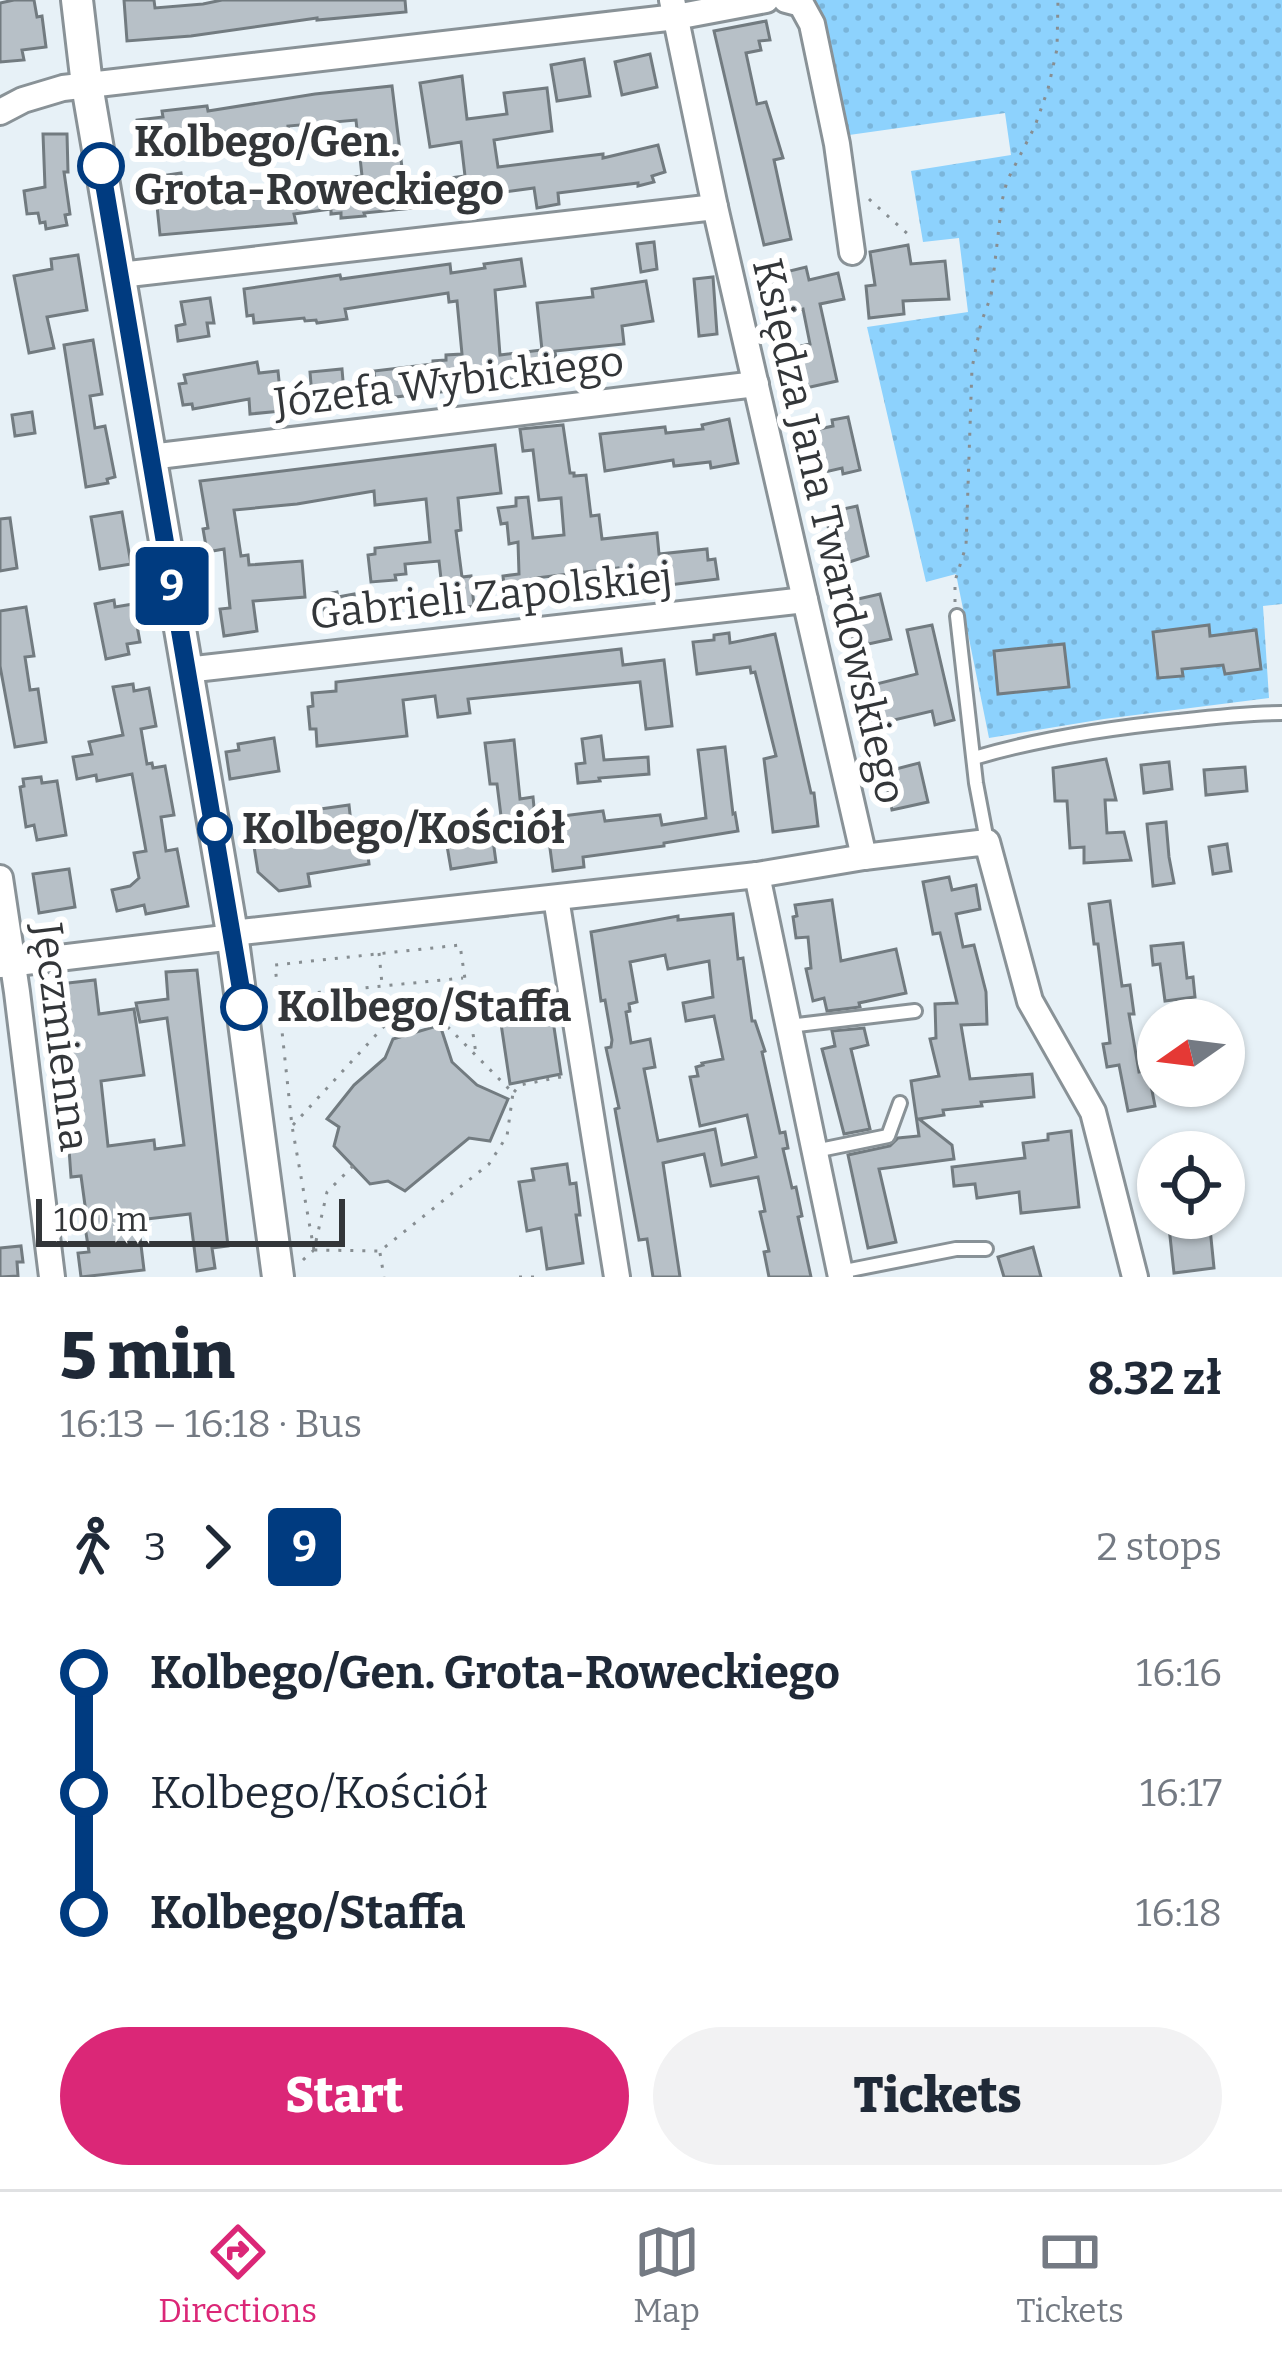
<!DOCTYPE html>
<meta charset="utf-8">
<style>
body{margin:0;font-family:Bitter,serif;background:#f2f2f3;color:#1f2937;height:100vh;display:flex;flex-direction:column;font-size:45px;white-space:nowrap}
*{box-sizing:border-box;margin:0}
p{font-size:39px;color:#747a83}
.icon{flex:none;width:66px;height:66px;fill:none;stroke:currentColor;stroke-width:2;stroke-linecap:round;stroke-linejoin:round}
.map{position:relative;height:1277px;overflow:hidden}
.panel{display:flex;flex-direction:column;background:#fff;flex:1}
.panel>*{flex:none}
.badge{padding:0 24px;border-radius:9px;font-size:42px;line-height:78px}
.needle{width:78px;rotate:256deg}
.controls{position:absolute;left:1137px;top:999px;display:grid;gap:24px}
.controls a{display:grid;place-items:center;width:108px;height:108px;border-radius:50%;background:#fff;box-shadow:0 3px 9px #0004;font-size:60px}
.scale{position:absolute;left:36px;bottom:30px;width:309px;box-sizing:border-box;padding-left:12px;border:6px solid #333639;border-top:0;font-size:33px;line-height:42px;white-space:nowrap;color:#333639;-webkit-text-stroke:9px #fff;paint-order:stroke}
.map>.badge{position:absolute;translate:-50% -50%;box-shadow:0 0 0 6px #fff}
.legs{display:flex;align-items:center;gap:18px;height:132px;padding:0 60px;font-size:39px}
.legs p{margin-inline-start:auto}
.overview{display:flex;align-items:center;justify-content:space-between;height:204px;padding:0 60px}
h1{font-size:66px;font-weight:800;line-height:90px}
.button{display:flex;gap:24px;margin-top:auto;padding:24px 60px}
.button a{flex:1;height:138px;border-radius:72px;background:#db2777;color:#fff;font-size:48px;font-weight:800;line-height:138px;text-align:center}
.button a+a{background:#f2f2f3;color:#1f2937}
ul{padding:0 60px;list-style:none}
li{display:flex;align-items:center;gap:42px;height:120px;font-size:45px}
li i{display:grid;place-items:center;width:18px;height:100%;margin:0 15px;background:currentColor}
li i::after{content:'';width:30px;height:30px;margin:-15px;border:9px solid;border-radius:50%;background:#fff}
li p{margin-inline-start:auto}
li:first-child i{background:linear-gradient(#0000 50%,currentColor 0)}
li:last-child i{background:linear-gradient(currentColor 50%,#0000 0)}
.tab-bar{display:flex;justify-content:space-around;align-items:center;height:168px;border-top:3px solid #e0e1e3;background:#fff;font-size:33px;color:#747a83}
.tab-bar a{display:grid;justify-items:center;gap:6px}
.tab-bar .on{color:#db2777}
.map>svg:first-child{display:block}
</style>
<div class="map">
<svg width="1282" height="1277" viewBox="0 0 1282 1277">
<defs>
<pattern id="grass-dots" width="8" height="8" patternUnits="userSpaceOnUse" patternTransform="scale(3)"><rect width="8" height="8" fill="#8dd2fd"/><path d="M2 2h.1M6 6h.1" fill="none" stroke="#7ab5da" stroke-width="1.8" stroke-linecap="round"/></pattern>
</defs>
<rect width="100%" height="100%" fill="#e7f1f7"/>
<path fill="url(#grass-dots)" d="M814,0H1282V604L1263,606L1269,698L1104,719L989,738L956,574L926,582L867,327L968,312L959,238L923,242L911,171L1011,155L1005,113L842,136Z"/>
<g fill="#b7c0c7" stroke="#727b80" stroke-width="3" fill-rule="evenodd">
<path d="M14,0H34L37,17L42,16L46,47L22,50L24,60L0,62V3Z"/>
<path d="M124,0H154L155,8L203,4L222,0H405L406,12L317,20V18L191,36L127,41Z"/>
<path d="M766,21L770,40L759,41L761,50L746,53L757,104L766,102L783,158L774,160L791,239L764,245L714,31Z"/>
<path d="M650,54L657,87L622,95L615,62Z"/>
<path d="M584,59L590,96L557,101L551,65Z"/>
<path d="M462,76L467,119L507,114L504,93L547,88L552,131L494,140L498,167L603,154V158L658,145L665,172L652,176L654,182L638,186V183L558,193L559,204L537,208L534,188L474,196V202L364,213L365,216L341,218V213L331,214V209L294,214L296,223L160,235L154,177L181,173L186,204L252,199L328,187L327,180L362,176L356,120L288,126L289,134L258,137V132L198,141L197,130L161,134L163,147L137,151V120L163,117L162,111L207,106L208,111L315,94L392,86L404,184L465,176L461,142L430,147L420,83Z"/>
<path d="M43,134H67L68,172H64L70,214L65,215L67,225L46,229L45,222L40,223L38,213L27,214L24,191L45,187Z"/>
<path d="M654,242L657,269L641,272L637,244Z"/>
<path d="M908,245L911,264L945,261L949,299L903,301L904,314L869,318L866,286L875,285L870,252Z"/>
<path d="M78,255L87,310L47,317L54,348L29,353L14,276L52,269L51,259Z"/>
<path d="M521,259L525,286L495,290L500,355L542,350L537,303L593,297L592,289L646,281L653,321L622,326L624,344L555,351L558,379L377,399L374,371L433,364V361L446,360V355L462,354L457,301L449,302L448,293L345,309L347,319L317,323L316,320L305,321L304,318L254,323L253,315L247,316L244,289L340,275L341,279L450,264L451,273L485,268L484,264Z"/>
<path d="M806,267L809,280L838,273L844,299L820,304L837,381L797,390L788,349L810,344L803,309L786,313L783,303L776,304L769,276Z"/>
<path d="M713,277L717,334L699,336L694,279Z"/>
<path d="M210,298L214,323H207L209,336L178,341L176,326L185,324L181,302Z"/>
<path d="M93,340L102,394L90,396L95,428L105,426L115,477L107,479L108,483L86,487L64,345Z"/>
<path d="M257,362L259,373L278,371L282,411L250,414L249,399L193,409L192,404L183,405L179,384L186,383L184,375Z"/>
<path d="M342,369L345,405L313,408L310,372Z"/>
<path d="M32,412L35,433L15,436L12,415Z"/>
<path d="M848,417L860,470L843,474L842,468L825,472L815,430L833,426L832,420Z"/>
<path d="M729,419L738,463L711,468L710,462L674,466L673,460L605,471L600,434L665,427L666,433L703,429L702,425Z"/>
<path d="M563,425L570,473H574V476L586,475L591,516L599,515L602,539L657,533L659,554L707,549L708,560L715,559L718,579L620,591L618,568L536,578L538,598L506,602L503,576L519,574L518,542L509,544L507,523L501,524L498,508L516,506V498L528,497L533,538L564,535L561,498L539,500L533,450L523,451L520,429Z"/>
<path d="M495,445L501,493L458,498L461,530L456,531L462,577L471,576L474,606L460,608V613L445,614L439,561L405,564L406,574L395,575L396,580L371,582L368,555L375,554V548L430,542L426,499L375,505L374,491L297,504L234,510L241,556L248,555L249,565L302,561L305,597L253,601L257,631L224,636L220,609L230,608L224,549L207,552L203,529L208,528L200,481Z"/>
<path d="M857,506L868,556L837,566L825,513Z"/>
<path d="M122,512L131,564L100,569L91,517Z"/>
<path d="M10,518L17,568L0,571V519Z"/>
<path d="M337,592L338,597L354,594L358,618L326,622L322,595Z"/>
<path d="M880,594L891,639L864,645L863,638L853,640L845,602Z"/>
<path d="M114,600L115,607L133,604L140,642L127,644L129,654L106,659L95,604Z"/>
<path d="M26,607L34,656L25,657L30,690L38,689L46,742L15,747L0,666V611Z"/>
<path d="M932,625L954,720L935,725L932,711L873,725L864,687L917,674L907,630Z"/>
<path d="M1209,625L1210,636L1256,630L1261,669L1225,674L1223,665L1182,669L1183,676L1158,678L1153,632Z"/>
<path d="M729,633L730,643L775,634L811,793H814L818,826L773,832L764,759L776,756L755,672L751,673L750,667L697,674L693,642L714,640V635Z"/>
<path d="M1064,644L1069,687L998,694L994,651Z"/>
<path d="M621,649L623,665L664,660L672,726L646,729L640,682L468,699L470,713L438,717L435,696L403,700L407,736L317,746L316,729H310L308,707L313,706L312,693L336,691V682Z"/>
<path d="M133,684L134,691L149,688L156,726L141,729L147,764L152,763L153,768L165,766L174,815L161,817L166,851L177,849L188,906L146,914L144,905L117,911L112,890L130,886L139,878L134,853L146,851L132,774L97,781L96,775L77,779L73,757L92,754L89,742L123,735L113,687Z"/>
<path d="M601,736L604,760L648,757L649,774L599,778L600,781L578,783L576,764L585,763L582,739Z"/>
<path d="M274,738L279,771L230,779L226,752L239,750L238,744Z"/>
<path d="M514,740L520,799L533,797L536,828L503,832L497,784H490L485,743Z"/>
<path d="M725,747L733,814L735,813L738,831L664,843V846L583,857L584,867L553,871L546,818L603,811L605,821L660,815L662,825L706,818L698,750Z"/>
<path d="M1106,759L1116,800H1105L1107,833L1124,832L1131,860L1084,863V847L1070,848L1067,801H1055L1053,768Z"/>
<path d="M1169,762L1172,789L1144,793L1141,765Z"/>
<path d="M919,763L928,802L892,810L884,772Z"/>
<path d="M1245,767L1247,791L1206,795L1204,770Z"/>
<path d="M41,777L42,783L57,781L66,835L37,840L34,825L26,827L20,787L24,786L23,779Z"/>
<path d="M349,805L351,823L364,821L369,864L308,874L310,886L279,891L258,872L251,827L283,821L285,844L316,836L313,810Z"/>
<path d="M1166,822L1169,857L1174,883L1153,886L1147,824Z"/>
<path d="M492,833L496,862L451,869L446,840Z"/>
<path d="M1227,844L1231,871L1213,874L1209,847Z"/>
<path d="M69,869L75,907L39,913L33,874Z"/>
<path d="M949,877L952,890L976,885L980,909L956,914L963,947L974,945L986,992L987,1024L961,1025L970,1079L1032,1074L1034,1097L981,1102L982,1106L943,1110L944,1115L919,1119L952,1145L954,1159L879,1169L896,1242L868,1248L848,1155L890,1146L898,1138L919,1136L911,1081L939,1076L930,1039L936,1038L935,1004L957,1003L940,933L933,934L923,882Z"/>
<path d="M832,900L841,961L896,949L906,993L859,1003L860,1007L827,1011L824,998L813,1001L806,969L811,968L808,937L796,938L793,917L797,916L795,905Z"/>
<path d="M1110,901L1122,986L1130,985L1134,1014H1129L1139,1072L1148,1070L1155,1106L1128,1111L1119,1065L1107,1067L1103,1044L1110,1043L1098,944H1094L1089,904Z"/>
<path d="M733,914L738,959L743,958L752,1021H755L765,1051L762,1052L780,1133L785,1132L788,1148L783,1149L792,1188L796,1187L802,1216L798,1217L811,1277H769L764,1252L769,1251L760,1212L765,1211L758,1177L711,1186L704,1154L663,1163L680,1277H653L647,1239L639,1240L618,1126L615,1109L619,1108L606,1048L611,1047L612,1040L605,1000L601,1001L591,932L678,916V920ZM665,955L668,969L709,961L713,997L683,1003L686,1021L714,1016L723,1059L702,1063L703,1065L696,1067L698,1076L690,1077L700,1126L747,1115L756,1157L722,1165L715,1129L658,1141L644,1069L655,1067L650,1039L631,1043L626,1012L630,1011L629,1004L637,1002L630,962Z"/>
<path d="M1183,943L1187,978L1193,977L1195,997L1165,1001L1160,964L1153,965L1151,946Z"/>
<path d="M197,970L228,1246L212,1248L215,1268L197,1271L190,1214L138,1220L144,1270L81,1277L78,1253L89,1252L84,1220H87L81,1176L71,1177L66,1107L71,1106L70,1096L78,1095L63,1014L53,1015L50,985L95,980L99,1014L134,1009L144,1075L101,1081L108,1146L154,1140L155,1149L184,1145L167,1018L140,1022L136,1003L168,999L166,972Z"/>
<path d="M530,1005L532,1017L552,1014L561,1074L510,1084L500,1017L506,1016L505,1010Z"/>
<path d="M440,1025L452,1062L477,1085L508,1099L490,1141L469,1138L405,1191L388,1181L370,1184L334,1146L339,1127L327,1119L354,1085L385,1058L393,1039Z"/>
<path d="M864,1028L868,1045L851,1049L870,1129L844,1134L822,1049L835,1046L832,1031Z"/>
<path d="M1071,1131L1079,1207L1021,1213L1019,1192L977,1198L975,1184L954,1186L952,1167L1025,1158L1023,1143L1048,1140V1134Z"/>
<path d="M567,1164L570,1184L576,1183L580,1215H576L583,1263L547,1269L541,1228L527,1231L519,1182L534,1180L532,1169Z"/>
<path d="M1168,1218H1209L1214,1268L1174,1273Z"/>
<path d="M21,1246L23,1262H17L18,1276L0,1277V1248Z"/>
<path d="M1033,1247L1041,1277H1004L998,1257Z"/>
</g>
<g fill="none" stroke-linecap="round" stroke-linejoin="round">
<defs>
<g id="service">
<path d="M957,616L976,783L987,841"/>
<path d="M974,758C1041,738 1109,728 1178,721C1213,717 1247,713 1282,713"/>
<path d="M789,1026L915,1011"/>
<path d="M815,1151L888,1136L900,1103"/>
<path d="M840,1272L956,1249H986"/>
</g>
<g id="minor">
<path d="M672,0L715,207L864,857L987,842L1030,1001L1093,1112L1135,1277"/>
<path d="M786,0L801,4L812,24L837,144L852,252"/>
<path d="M0,112L23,100L63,88L676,17L766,0"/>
<path d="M120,275L715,207"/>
<path d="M150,457L756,384"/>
<path d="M186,670L805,600"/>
<path d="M757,875L841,1277"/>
<path d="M0,878L17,992L52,1277"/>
<path d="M556,898L617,1277"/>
<path d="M232,933L757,875L864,857"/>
<path d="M0,965L233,937"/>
</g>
<path id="tertiary" d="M77,0L87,85L232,933L278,1277"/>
</defs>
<use href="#service" stroke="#899297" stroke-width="18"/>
<use href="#minor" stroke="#899297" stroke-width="30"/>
<use href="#tertiary" stroke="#899297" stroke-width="36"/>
<g stroke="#878e92" stroke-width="3" stroke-dasharray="3 9" stroke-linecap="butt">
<path d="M869,199L911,237"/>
<path d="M955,602V581L966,546L972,368L981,323L991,296L1002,201L1007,181L1035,126L1048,89L1057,49L1058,0"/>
<path d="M379,953L382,984"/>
<path d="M282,996L463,978"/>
<path d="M514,1092L520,1085L561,1077"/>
<path d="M293,1125L388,1022L438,1017L513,1093L507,1136L489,1164L380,1251L315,1250"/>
<path d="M314,1250L292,1126L275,965L460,945L476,1054"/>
<path d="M380,1253L384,1277"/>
<path d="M303,1260L314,1250L327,1192L353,1166"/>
<path d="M519,1277H534"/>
</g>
<use href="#service" stroke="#fff" stroke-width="12"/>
<use href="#minor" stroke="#fff" stroke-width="24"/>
<use href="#tertiary" stroke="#fff" stroke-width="30"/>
</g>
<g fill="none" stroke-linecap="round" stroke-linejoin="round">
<defs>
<path id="line-1" d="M101,166L244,1007"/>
</defs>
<use href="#line-1" stroke="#fff" stroke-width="27"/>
<use href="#line-1" stroke="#003b80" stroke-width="18"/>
</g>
<g fill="#fff" stroke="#003b80" stroke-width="6">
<circle cx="101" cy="166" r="21"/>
<circle cx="215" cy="829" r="15"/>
<circle cx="244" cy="1007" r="21"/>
</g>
<g text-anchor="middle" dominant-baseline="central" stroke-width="12" stroke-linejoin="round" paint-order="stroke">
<g font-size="42" font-weight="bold" fill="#333639" stroke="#fff" text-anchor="start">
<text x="134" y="142">Kolbego/Gen.<tspan x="134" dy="48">Grota-Roweckiego</tspan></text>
<text x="242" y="829">Kolbego/Kościół</text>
<text x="277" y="1007">Kolbego/Staffa</text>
</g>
<g font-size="42" fill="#333639" stroke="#fff">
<text transform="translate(449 382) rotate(-7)">Józefa Wybickiego</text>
<text transform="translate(829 531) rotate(77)">Księdza Jana Twardowskiego</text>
<text transform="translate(491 596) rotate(-6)">Gabrieli Zapolskiej</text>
<text transform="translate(61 1037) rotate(83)">Jęczmienna</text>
</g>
</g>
</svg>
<div class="controls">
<a><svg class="needle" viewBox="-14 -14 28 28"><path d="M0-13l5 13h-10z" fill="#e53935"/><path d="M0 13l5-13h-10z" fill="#747a83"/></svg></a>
<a><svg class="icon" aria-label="locate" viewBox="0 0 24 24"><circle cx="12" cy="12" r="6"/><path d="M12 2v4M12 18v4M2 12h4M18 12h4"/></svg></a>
</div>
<div class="scale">100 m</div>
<b class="badge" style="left:172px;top:586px;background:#003b80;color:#fff">9</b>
</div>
<section class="panel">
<div class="overview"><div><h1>5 min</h1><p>16:13 – 16:18 · Bus</p></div><b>8.32 zł</b></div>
<div class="legs"><svg class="icon" aria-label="walk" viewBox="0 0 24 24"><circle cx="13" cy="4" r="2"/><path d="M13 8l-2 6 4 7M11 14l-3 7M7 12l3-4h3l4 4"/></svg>3<svg class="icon" aria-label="forward" viewBox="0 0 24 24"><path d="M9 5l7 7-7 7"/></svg><b class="badge" style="background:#003b80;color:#fff">9</b><p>2 stops</p></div>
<ul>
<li><i style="color:#003b80"></i><b>Kolbego/Gen. Grota-Roweckiego</b><p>16:16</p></li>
<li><i style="color:#003b80"></i><span>Kolbego/Kościół</span><p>16:17</p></li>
<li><i style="color:#003b80"></i><b>Kolbego/Staffa</b><p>16:18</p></li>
</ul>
<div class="button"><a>Start</a><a>Tickets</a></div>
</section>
<nav class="tab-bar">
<a class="on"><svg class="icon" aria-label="directions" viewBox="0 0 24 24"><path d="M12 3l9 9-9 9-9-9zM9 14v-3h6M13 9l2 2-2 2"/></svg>Directions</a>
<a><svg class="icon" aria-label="map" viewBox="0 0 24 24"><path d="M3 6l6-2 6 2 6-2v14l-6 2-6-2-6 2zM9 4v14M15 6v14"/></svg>Map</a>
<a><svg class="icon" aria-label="tickets" viewBox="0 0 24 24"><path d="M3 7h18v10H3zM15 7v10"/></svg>Tickets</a>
</nav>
